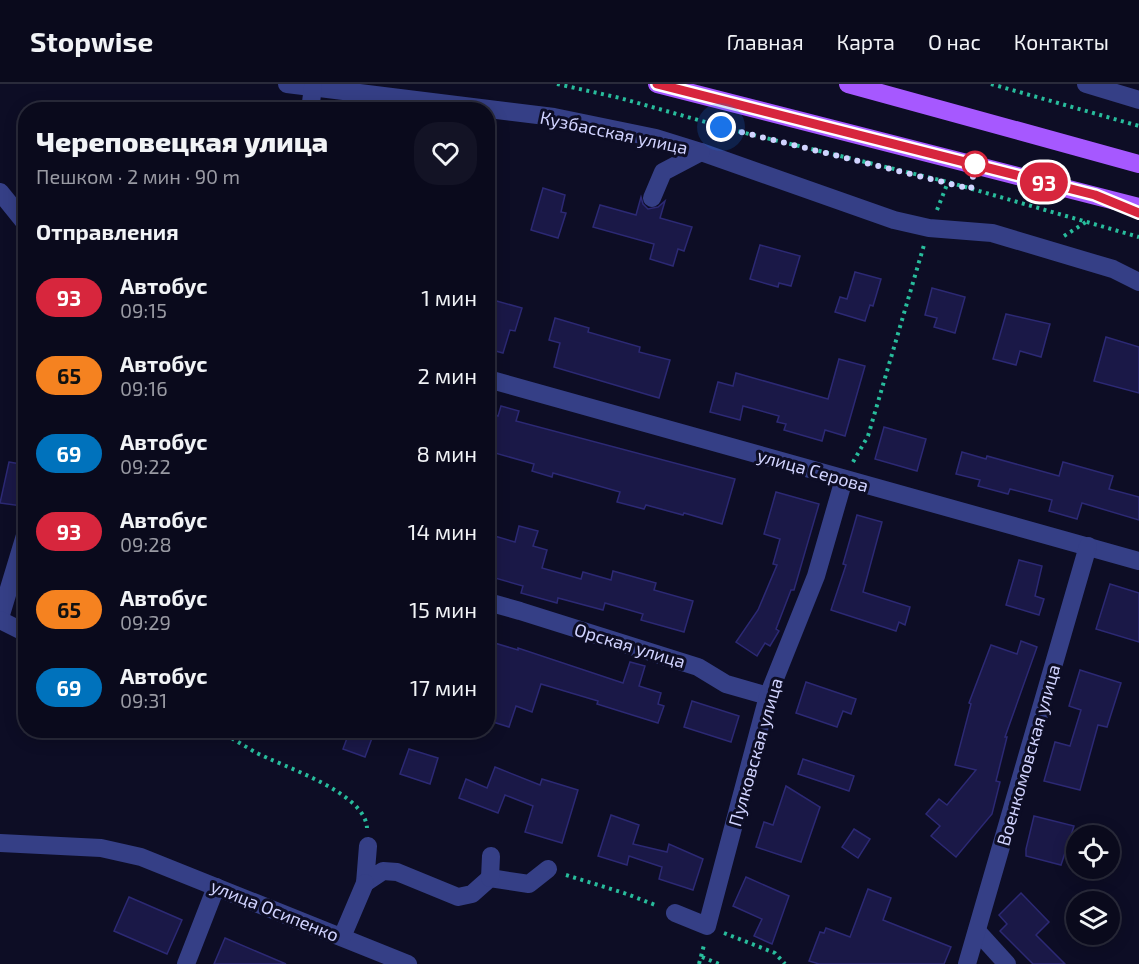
<!DOCTYPE html>
<html lang="ru">
<meta charset="utf-8">
<style>
body{margin:0;font-family:"Exo 2",sans-serif;background:#131325;color:#f1f3f6;height:100vh;display:flex;flex-direction:column;font-size:22px;white-space:nowrap}
*{box-sizing:border-box;margin:0}
p{font-size:20px;color:#999aa3}
.icon{flex:none;width:33px;height:33px;fill:none;stroke:currentColor;stroke-width:2;stroke-linecap:round;stroke-linejoin:round}
.map{position:relative;flex:1;overflow:hidden}
.panel{position:absolute;left:18px;top:18px;width:477px;height:636px;display:flex;flex-direction:column;background:#0a0a1c;border-radius:24px;box-shadow:0 3px 15px #0003,0 0 0 2px #2a2b3b}
.panel>*{flex:none}
.badge{padding:0 12px;border-radius:20px;font-size:21px;line-height:39px}
.controls{position:absolute;left:1066px;top:741px;display:grid;gap:12px}
.controls a{display:grid;place-items:center;width:54px;height:54px;border-radius:50%;background:#0a0a1c;box-shadow:0 3px 15px #0003,0 0 0 2px #2a2b3b;font-size:30px}
.you{position:absolute;width:30px;height:30px;margin:-15px;border:4px solid #fff;border-radius:50%;background:#1a73e8;box-shadow:0 0 0 9px #1a73e833}
.map>.badge{position:absolute;translate:-50% -50%;box-shadow:0 0 0 3px #fff}
h2{padding:0 18px;font-size:22px;line-height:54px}
.round{display:grid;place-items:center;flex:none;width:63px;height:63px;border-radius:24px;background:#131325}
.overview{display:flex;align-items:center;justify-content:space-between;height:102px;padding:0 18px}
h1{font-size:28px;font-weight:800;line-height:45px}
ul{padding:0;list-style:none}
li{display:flex;align-items:center;gap:18px;height:78px;padding:0 18px}
li div{flex:1}
li b{display:block;font-size:22px}
li em{font-style:normal}
li .badge{min-width:66px;font-weight:700;text-align:center}
header{display:flex;align-items:center;gap:36px;box-sizing:border-box;height:84px;padding:0 30px;background:#0a0a1c;border-bottom:2px solid #2a2b3b}
header strong{font-size:28px}
nav{display:flex;gap:33px;margin-inline-start:auto;font-size:21px}
.map>svg:first-child{display:block}
</style>
<header>
<strong>Stopwise</strong>
<nav><a>Главная</a><a>Карта</a><a>О нас</a><a>Контакты</a></nav>
</header>
<div class="map">
<svg width="1139" height="880" viewBox="0 0 1139 880">
<rect width="100%" height="100%" fill="#0d0d25"/>
<g fill="#1a1847" stroke="#2c2974" stroke-width="1.5">
<path d="M543,104L565,111L561,128L566,129L558,154L531,146Z"/>
<path d="M641,113L643,120L648,125L658,123L665,117L660,134L692,143L684,167L678,165L673,182L650,175L654,160L593,143L600,121L636,131Z"/>
<path d="M760,161L800,172L791,202L779,199L778,203L750,195Z"/>
<path d="M855,188L881,195L873,222L870,221L865,237L835,228L840,213L847,215Z"/>
<path d="M932,204L965,213L955,249L934,243L937,234L925,231Z"/>
<path d="M493,216L522,224L515,247L510,246L503,269L488,265V236Z"/>
<path d="M1006,230L1050,240L1041,273L1020,267L1016,281L993,275Z"/>
<path d="M555,234L589,244L588,248L640,263L639,268L670,276L659,314L554,283L560,259L549,256Z"/>
<path d="M1106,253L1139,263V309L1094,297Z"/>
<path d="M839,275L865,282L845,352L825,346L822,357L784,346L786,340L777,338L779,332L743,322L740,336L710,328L718,298L733,302L736,289L828,315Z"/>
<path d="M501,322L519,327L516,337L735,395L722,440L684,429L683,431L646,421L644,425L617,418L620,408L553,389L552,393L532,387L534,380L488,367V329L498,332Z"/>
<path d="M884,343L926,355L917,387L875,375Z"/>
<path d="M962,368L986,375L987,372L1059,392L1063,378L1113,392L1109,405L1139,413V436L1082,419L1077,435L1049,427L1052,416L1010,405L1008,410L978,402L980,396L956,390Z"/>
<path d="M9,378L26,381V401L22,422L0,419Z"/>
<path d="M776,408L819,420L794,506H791L776,545L779,547L770,562L765,559L757,572L736,558L758,526L777,481L773,480L780,455L764,450Z"/>
<path d="M857,431L882,438L863,508L910,523L905,541L899,538L896,547L831,526L846,481L843,480Z"/>
<path d="M519,442L538,447L533,462L547,466L542,484L581,495L583,488L611,496L613,487L656,499L654,506L693,517L684,548L641,536L643,530L605,519L603,526L558,514L557,519L521,509L523,502L488,492V450L515,458Z"/>
<path d="M1019,476L1042,482L1035,512L1044,515L1039,531L1006,521Z"/>
<path d="M1110,500L1139,509V558L1096,545Z"/>
<path d="M488,557L518,566V564L623,599L630,578L645,582L639,602L661,609L658,620L664,622L658,639L597,620L598,617L541,600L532,628L516,622L509,643L493,638L494,635L488,634Z"/>
<path d="M1021,557L1037,563L1005,653H1007L996,697L1000,698L992,730L956,773L931,752L940,742L926,730L939,715L947,721L976,686L955,681L971,620L969,619L991,561L1017,570Z"/>
<path d="M1080,586L1121,599L1107,643L1098,641L1080,706L1044,697L1055,658L1070,662L1081,626L1069,622Z"/>
<path d="M806,598L856,615L851,630L843,627L837,643L796,629Z"/>
<path d="M692,617L739,632L731,658L684,643Z"/>
<path d="M350,646H375L365,673L343,665Z"/>
<path d="M409,665L438,674L430,700L400,690Z"/>
<path d="M803,675L854,692L849,707L798,690Z"/>
<path d="M495,683L540,701L542,695L578,706L562,759L525,748L533,722L505,711L498,729L459,714L466,695L487,704Z"/>
<path d="M786,702L820,723L801,778L756,763L764,738L773,741Z"/>
<path d="M611,731L639,741L633,760L667,768L669,760L703,775L693,806L659,795L662,783L629,772L627,781L598,772Z"/>
<path d="M1034,732L1074,742L1061,781L1026,772V765Z"/>
<path d="M854,745L870,755L858,774L842,763Z"/>
<path d="M746,793L789,812L772,860L754,852L762,835L733,822Z"/>
<path d="M868,805L891,814L883,836L951,863L944,880H819L809,877L820,848L824,849L826,844L850,853Z"/>
<path d="M1021,809L1049,838L1036,851L1065,880H1033L1000,847L1007,840L999,831Z"/>
<path d="M129,813L182,836L167,870L114,847Z"/>
<path d="M225,854L286,880H214Z"/>
</g>
<g fill="none" stroke-linecap="round" stroke-linejoin="round">
<g stroke="#28bc9c" stroke-width="4" stroke-dasharray="3 4.5" stroke-linecap="butt">
<path d="M557,0L620,14L741,48L948,98L1139,153"/>
<path d="M991,0L1139,42"/>
<path d="M937,126L948,98"/>
<path d="M1064,152L1086,138"/>
<path d="M853,378L868,352L924,161"/>
<path d="M219,646C231,654 243,661 255,668C283,683 365,708 367,744"/>
<path d="M566,791L624,809L658,822"/>
<path d="M724,849L775,869L785,880"/>
<path d="M702,873L719,880"/>
<path d="M699,880L704,861"/>
</g>
<g stroke="#353f86" stroke-width="18">
<path d="M287,0L554,33L656,54L701,68L894,136L929,144L992,149L1113,185L1139,198"/>
<path d="M1086,0L1139,16"/>
<path d="M310,26L313,3"/>
<path d="M0,108L26,140"/>
<path d="M652,114L663,88L701,68"/>
<path d="M488,295L1139,477"/>
<path d="M488,518L520,527L698,583L726,600L768,612"/>
<path d="M0,534L26,448"/>
<path d="M0,536L26,549"/>
<path d="M0,759L101,764L141,773L408,880"/>
<path d="M368,762L365,799L383,787L397,788L458,813L472,810L490,794L529,800L548,785"/>
<path d="M490,794L491,772"/>
<path d="M675,829L707,842L768,612L816,492L844,395"/>
<path d="M977,847L1007,880"/>
<path d="M342,853L365,799"/>
<path d="M186,880L216,803"/>
<path d="M967,880L1088,462"/>
</g>
<g stroke="#a658ff" stroke-width="18">
<path d="M657,0L1139,123"/>
<path d="M848,0L1139,80"/>
</g>
</g>
<g fill="none" stroke-linecap="round" stroke-linejoin="round">
<defs>
<path id="line" d="M657,0L1095,111L1139,129"/>
</defs>
<use href="#line" stroke="#fff" stroke-width="14"/>
<use href="#line" stroke="#d7263d" stroke-width="9"/>
<path stroke="#d1d3ff" stroke-width="6" stroke-dasharray="0 10.8" d="M721,43L971,105L975,80"/>
</g>
<circle fill="#fff" stroke="#d7263d" stroke-width="3" cx="975" cy="80" r="12"/>
<g text-anchor="middle" dominant-baseline="central" stroke-width="6" stroke-linejoin="round" paint-order="stroke">
<g font-size="18" fill="#d1d3ff" stroke="#0d0d25">
<text transform="translate(614 48) rotate(12)">Кузбасская улица</text>
<text transform="translate(813 386) rotate(16)">улица Серова</text>
<text transform="translate(630 561) rotate(17)">Орская улица</text>
<text transform="translate(755 668) rotate(-74)">Пулковская улица</text>
<text transform="translate(1028 671) rotate(-74)">Военкомовская улица</text>
<text transform="translate(275 826) rotate(22)">улица Осипенко</text>
</g>
</g>
</svg>
<div class="controls">
<a><svg class="icon" aria-label="locate" viewBox="0 0 24 24"><circle cx="12" cy="12" r="6"/><path d="M12 2v4M12 18v4M2 12h4M18 12h4"/></svg></a>
<a><svg class="icon" aria-label="layers" viewBox="0 0 24 24"><path d="M12 4l9 5-9 5-9-5zM3 14l9 5 9-5"/></svg></a>
</div>
<div class="you" style="left:721px;top:43px"></div>
<b class="badge" style="left:1044px;top:98px;background:#d7263d;color:#fff">93</b>
<section class="panel">
<div class="overview"><div><h1>Череповецкая улица</h1><p>Пешком · 2 мин · 90 m</p></div><a class="round"><svg class="icon" aria-label="heart" viewBox="0 0 24 24"><path d="M12 20l-8-8c-3-5 5-10 8-4 3-6 11-1 8 4z"/></svg></a></div>
<h2>Отправления</h2>
<ul>
<li><span class="badge" style="background:#d7263d;color:#fff">93</span><div><b>Автобус</b><p>09:15</p></div><em>1 мин</em></li>
<li><span class="badge" style="background:#f58220;color:#111">65</span><div><b>Автобус</b><p>09:16</p></div><em>2 мин</em></li>
<li><span class="badge" style="background:#0072bc;color:#fff">69</span><div><b>Автобус</b><p>09:22</p></div><em>8 мин</em></li>
<li><span class="badge" style="background:#d7263d;color:#fff">93</span><div><b>Автобус</b><p>09:28</p></div><em>14 мин</em></li>
<li><span class="badge" style="background:#f58220;color:#111">65</span><div><b>Автобус</b><p>09:29</p></div><em>15 мин</em></li>
<li><span class="badge" style="background:#0072bc;color:#fff">69</span><div><b>Автобус</b><p>09:31</p></div><em>17 мин</em></li>
</ul>
</section>
</div>
